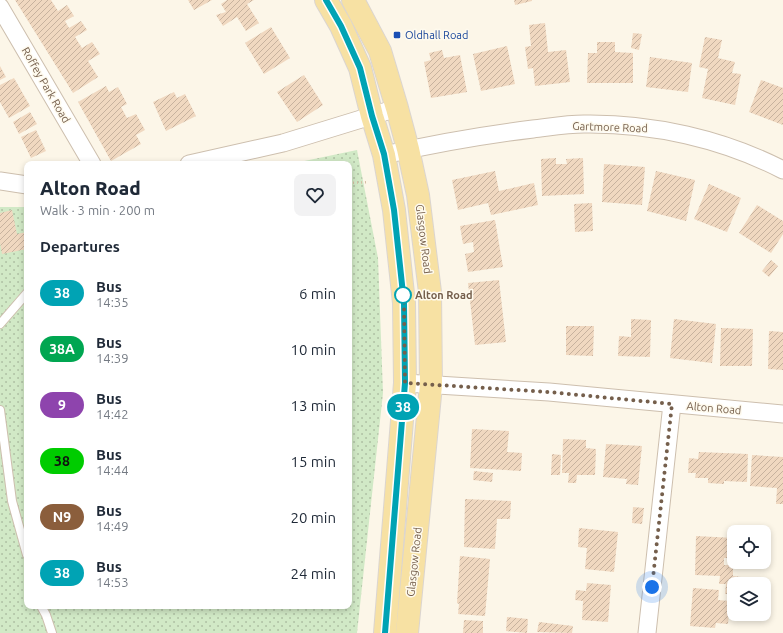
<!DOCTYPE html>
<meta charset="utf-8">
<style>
body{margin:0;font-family:Ubuntu,sans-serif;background:#f2f2f3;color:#1f2937;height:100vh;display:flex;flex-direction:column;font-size:15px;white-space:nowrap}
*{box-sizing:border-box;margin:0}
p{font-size:13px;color:#747a83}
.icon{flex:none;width:22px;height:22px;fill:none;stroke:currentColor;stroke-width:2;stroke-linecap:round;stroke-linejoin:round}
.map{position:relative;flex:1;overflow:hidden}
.side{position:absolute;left:24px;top:161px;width:328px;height:448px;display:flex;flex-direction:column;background:#fff;border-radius:8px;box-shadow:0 2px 6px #0003}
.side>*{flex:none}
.badge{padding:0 8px;border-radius:13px;font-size:14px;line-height:26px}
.controls{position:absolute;left:727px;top:525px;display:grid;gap:8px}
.controls a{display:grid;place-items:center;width:44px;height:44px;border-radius:8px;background:#fff;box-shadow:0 2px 6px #0003;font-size:20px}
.you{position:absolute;width:20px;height:20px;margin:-10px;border:3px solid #fff;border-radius:50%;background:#1a73e8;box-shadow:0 0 0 6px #1a73e833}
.map>.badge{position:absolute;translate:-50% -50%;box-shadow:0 0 0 2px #fff}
h2{padding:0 16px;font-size:15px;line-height:36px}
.round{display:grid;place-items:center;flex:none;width:42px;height:42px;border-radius:8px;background:#f2f2f3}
.overview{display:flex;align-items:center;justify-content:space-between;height:68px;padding:0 16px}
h1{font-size:19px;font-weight:800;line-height:30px}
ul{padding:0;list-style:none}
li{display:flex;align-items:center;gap:12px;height:56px;padding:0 16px}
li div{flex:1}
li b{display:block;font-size:15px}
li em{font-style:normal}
li .badge{min-width:44px;font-weight:700;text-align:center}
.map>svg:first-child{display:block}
</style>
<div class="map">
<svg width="783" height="633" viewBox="0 0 783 633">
<defs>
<pattern id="park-dots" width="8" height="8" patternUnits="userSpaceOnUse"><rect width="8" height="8" fill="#d1e9c6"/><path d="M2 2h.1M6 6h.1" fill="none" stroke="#aec0a3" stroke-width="1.8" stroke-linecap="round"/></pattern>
<pattern id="building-hatch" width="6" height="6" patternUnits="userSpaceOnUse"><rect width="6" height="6" fill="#f0d8c0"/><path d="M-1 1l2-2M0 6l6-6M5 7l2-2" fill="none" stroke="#c7b29e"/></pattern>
</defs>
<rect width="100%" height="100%" fill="#fcf6e8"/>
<path fill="url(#park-dots)" d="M357,150L378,258L383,393L357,633H0V207H27V606H349V164H290Z"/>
<g fill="url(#building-hatch)">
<path d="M15,0H51L58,11L67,5L74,16L65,21L69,28L81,21L87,30L75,37L82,48L92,42L100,54L88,61L98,77L73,93Z"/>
<path d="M188,0H212L194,10Z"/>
<path d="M227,0H254L247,4L259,23L246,31L237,17L223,26L216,15L226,12L221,4Z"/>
<path d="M514,0H532V1L515,5Z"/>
<path d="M545,23L548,52L566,50L570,82L535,86L533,68L528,69L525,47L531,46L529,25Z"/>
<path d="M271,27L290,58L264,74L245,43Z"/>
<path d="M633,33L642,34L639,50L631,48Z"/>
<path d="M705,37L722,40L718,58L735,62L732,73L741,74L735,105L702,98L708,69L699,67Z"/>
<path d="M597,42H615V52L633,53V83H587L588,53H597Z"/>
<path d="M507,46L515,84L481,91L473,54Z"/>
<path d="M442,50L444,58L460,55L467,92L431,98L424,62L431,60L429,53Z"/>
<path d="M650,57L692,63L688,92L646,87Z"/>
<path d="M0,66L6,77L0,80Z"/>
<path d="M304,75L323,105L297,122L277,92Z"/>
<path d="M14,78L30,106L9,118L0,102V85Z"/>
<path d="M761,80L783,88V125L749,112Z"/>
<path d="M106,86L109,92L118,87L127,104L121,107L127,118L136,114L145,130L136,135L141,144L111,161L78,102Z"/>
<path d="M174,92L177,98L185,94L196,116L166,131L153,102Z"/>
<path d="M30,112L37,124L19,134L13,122Z"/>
<path d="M36,130L46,151L31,158L21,137Z"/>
<path d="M556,158V164H567L566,159L583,158L584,194L542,196L541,159Z"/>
<path d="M604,164L645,167L642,205L602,202Z"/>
<path d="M495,171L499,191L534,183L538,205L491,215L488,203L458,210L452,180Z"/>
<path d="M656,171L695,180L686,221L647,211Z"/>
<path d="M709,184L741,198L727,232L694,219Z"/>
<path d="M592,203L593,231L575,232L574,204Z"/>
<path d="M757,205L783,221V234L771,253L739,233Z"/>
<path d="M12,210L17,234L27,232V249L2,254L0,243V213Z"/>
<path d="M495,220L503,267L468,272L465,254L474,252L473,242L463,244L460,226Z"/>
<path d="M771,260L778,266L769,277L762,271Z"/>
<path d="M499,280L506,342L475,345L468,283Z"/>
<path d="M631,319L651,320L650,357L618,356L619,336L631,337Z"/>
<path d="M674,319L716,324L712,363L670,358Z"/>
<path d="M566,326H594L593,356L566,355Z"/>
<path d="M721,328L753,329L752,366H720Z"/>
<path d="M769,331L783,332V370L768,369Z"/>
<path d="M472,429L509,431L507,452L522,453L521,471L470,468Z"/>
<path d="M563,439L586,440V448L596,449L595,475H577L576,483H568L569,473H562Z"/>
<path d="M606,444L642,446L638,485L626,484L627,479L603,477Z"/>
<path d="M699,452L748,454L747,482L724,481V484L708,483V478H695L696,473H688L689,458L698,459Z"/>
<path d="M552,454L561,455L560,475H551Z"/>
<path d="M752,455L783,457V504H776L777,488L750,486Z"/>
<path d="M474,471L493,473L492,482L473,480Z"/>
<path d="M465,499L511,501L510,519H497L495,549L464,547Z"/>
<path d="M633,507L644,508L642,524L632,523Z"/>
<path d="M579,528L618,532L614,572L585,569L587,548L578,547Z"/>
<path d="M696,536L734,538L733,558H724V565H733V576L741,577L740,584H734V594H725L726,584H719L720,576L695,575Z"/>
<path d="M460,556L490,559L485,616L458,614L459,604L457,603Z"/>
<path d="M587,583L611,585L608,622L582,620L583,601L575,600L576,590L586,591Z"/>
<path d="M693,588L719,590L718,600L730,601L728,624L716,623L715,628L690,626Z"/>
<path d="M507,617L528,619L527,633L506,631Z"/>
<path d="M464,620L483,621V633H463Z"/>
<path d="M539,622L573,626L572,633L537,632Z"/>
</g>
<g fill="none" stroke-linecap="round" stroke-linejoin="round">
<defs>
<g id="service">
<path d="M0,324L27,293"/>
<path d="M0,410L12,501L27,555"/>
<path d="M41,606L46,615L52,633"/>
</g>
<g id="minor">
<path d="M0,7L92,164"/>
<path d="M384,155C433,144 483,135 533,129C550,127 567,124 584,124C652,123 723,139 783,170"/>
<path d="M189,164L283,143L397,108"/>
<path d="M0,181L27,185"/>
<path d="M405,383L549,392L783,414"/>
<path d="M647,633L672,404"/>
</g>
<g id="primary">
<path d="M326,0L341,26L360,68L372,116L384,155L394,210L404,303L405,383L385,633"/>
<path d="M353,0L380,51L397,108L408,149L418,195L430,292L431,385L407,633"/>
</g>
</defs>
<use href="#service" stroke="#cdbfae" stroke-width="10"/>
<use href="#minor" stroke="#cdbfae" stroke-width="19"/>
<use href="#primary" stroke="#dbd5d0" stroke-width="24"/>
<path stroke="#d5bca3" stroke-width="2.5" stroke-dasharray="1 3" stroke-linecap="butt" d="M349,183L369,182"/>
<use href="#service" stroke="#fff" stroke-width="8"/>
<use href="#minor" stroke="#fff" stroke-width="17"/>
<use href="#primary" stroke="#f7e1a3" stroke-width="22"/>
</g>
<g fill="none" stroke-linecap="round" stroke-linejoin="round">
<defs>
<path id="line" d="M326,0L341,26L360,68L372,116L384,154L394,210L404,303L405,383L385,633"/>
</defs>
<use href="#line" stroke="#fff" stroke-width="9"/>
<use href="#line" stroke="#00a3b4" stroke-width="6"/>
<path stroke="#755f4c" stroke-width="4" stroke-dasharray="0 7.2" d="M403,295L402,288L404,303L405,383L549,392L672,404L652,587"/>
</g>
<rect fill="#1a4fb4" stroke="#fefaee" stroke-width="1.5" x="393" y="31" width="8" height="8" rx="2"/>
<circle fill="#fff" stroke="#00a3b4" stroke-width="2" cx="403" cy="295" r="8"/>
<g text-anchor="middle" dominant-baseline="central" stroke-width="3" stroke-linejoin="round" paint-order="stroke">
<g font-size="11" fill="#164399" stroke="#fefaee" text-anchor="start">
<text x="405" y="35">Oldhall Road</text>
</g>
<g font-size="11" fill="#755f4c" stroke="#fefaee">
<text transform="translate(46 85) rotate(60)">Roffey Park Road</text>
<text transform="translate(610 127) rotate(2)">Gartmore Road</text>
<text transform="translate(424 239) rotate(83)">Glasgow Road</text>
<text transform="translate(714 408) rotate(5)">Alton Road</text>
<text transform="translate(414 562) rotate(-84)">Glasgow Road</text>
</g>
<g font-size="11" font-weight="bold" fill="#755f4c" stroke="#fefaee" text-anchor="start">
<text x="415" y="295">Alton Road</text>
</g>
</g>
</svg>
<div class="controls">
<a><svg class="icon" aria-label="locate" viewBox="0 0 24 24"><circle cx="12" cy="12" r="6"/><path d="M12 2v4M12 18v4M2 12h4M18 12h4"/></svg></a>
<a><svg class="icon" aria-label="layers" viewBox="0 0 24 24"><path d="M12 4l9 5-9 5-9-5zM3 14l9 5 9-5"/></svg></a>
</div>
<div class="you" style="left:652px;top:587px"></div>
<b class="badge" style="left:403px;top:407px;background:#00a3b4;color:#fff">38</b>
<section class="side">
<div class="overview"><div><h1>Alton Road</h1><p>Walk · 3 min · 200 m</p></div><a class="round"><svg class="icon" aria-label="heart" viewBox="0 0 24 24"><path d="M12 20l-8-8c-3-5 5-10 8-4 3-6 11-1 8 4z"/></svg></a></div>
<h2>Departures</h2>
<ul>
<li><span class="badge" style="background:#00a3b4;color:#fff">38</span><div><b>Bus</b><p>14:35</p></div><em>6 min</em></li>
<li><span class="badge" style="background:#00a651;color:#fff">38A</span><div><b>Bus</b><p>14:39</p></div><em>10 min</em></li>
<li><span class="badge" style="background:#8e44ad;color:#fff">9</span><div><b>Bus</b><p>14:42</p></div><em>13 min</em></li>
<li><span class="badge" style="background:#0c0;color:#111">38</span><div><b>Bus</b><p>14:44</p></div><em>15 min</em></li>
<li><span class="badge" style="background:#8b5e3c;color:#fff">N9</span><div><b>Bus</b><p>14:49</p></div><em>20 min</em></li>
<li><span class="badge" style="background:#00a3b4;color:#fff">38</span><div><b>Bus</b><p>14:53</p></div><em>24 min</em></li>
</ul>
</section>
</div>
